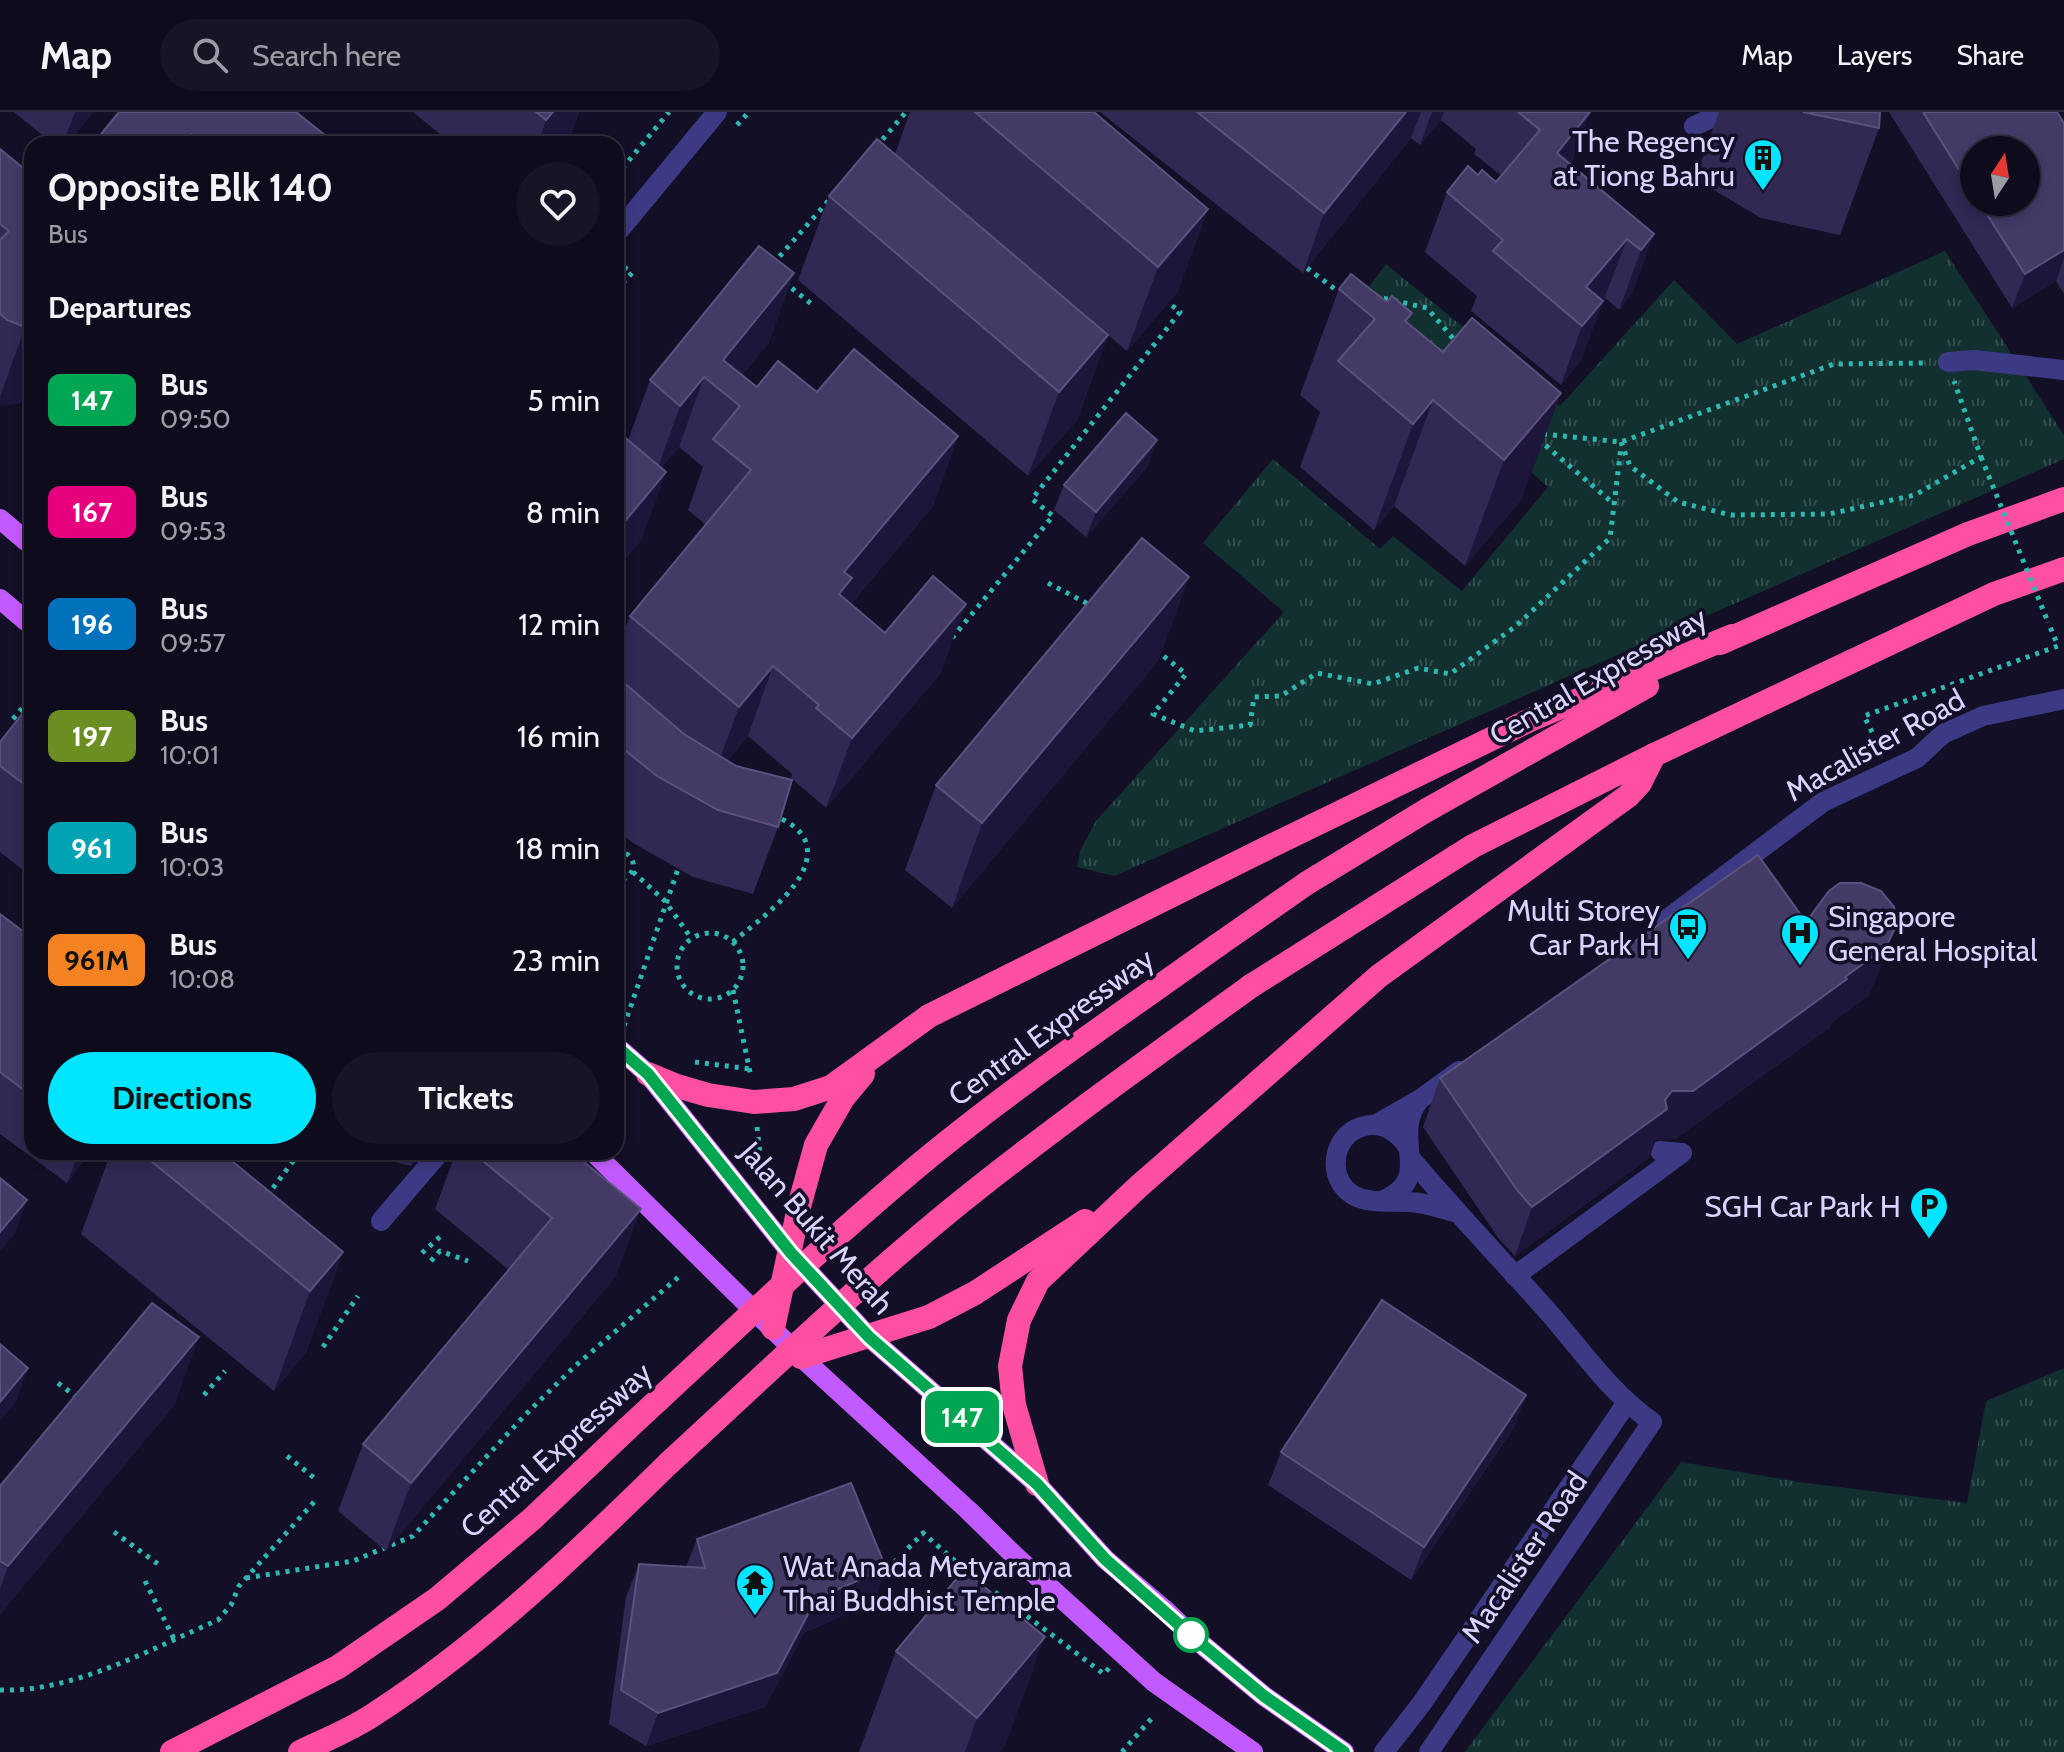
<!DOCTYPE html>
<style>
body{margin:0;font-family:Cabin,sans-serif;background:#171425;color:#f1f3f6;height:100vh;display:flex;flex-direction:column;font-size:30px;white-space:nowrap}
*{box-sizing:border-box;margin:0}
p{font-size:26px;color:#9b9ba3}
.icon{flex:none;width:44px;height:44px;fill:none;stroke:currentColor;stroke-width:2;stroke-linecap:round;stroke-linejoin:round}
.map{position:relative;flex:1;overflow:hidden}
.panel{position:absolute;left:24px;top:24px;width:600px;height:1024px;display:flex;flex-direction:column;background:#0e0b1c;border-radius:24px;box-shadow:0 4px 12px #0003,0 0 0 2px #2e2b3b}
.panel>*{flex:none}
.badge{padding:0 16px;border-radius:12px;font-size:28px;line-height:52px}
.needle{width:52px;rotate:12deg}
.fabs{position:absolute;left:1960px;top:24px;display:grid;gap:16px}
.fabs a{display:grid;place-items:center;width:80px;height:80px;border-radius:50%;background:#0e0b1c;box-shadow:0 4px 12px #0003,0 0 0 2px #2e2b3b;font-size:40px}
.map>.badge{position:absolute;translate:-50% -50%;box-shadow:0 0 0 4px #fff}
h2{padding:0 24px;font-size:30px;line-height:72px}
.round{display:grid;place-items:center;flex:none;width:84px;height:84px;border-radius:42px;background:#171425}
.head{display:flex;align-items:center;justify-content:space-between;height:136px;padding:0 24px}
h1{font-size:38px;font-weight:800;line-height:60px}
.primary-button{display:flex;gap:16px;margin-top:auto;padding:16px 24px}
.primary-button a{flex:1;height:92px;border-radius:48px;background:#00e5ff;color:#111;font-size:32px;font-weight:800;line-height:92px;text-align:center}
.primary-button a+a{background:#171425;color:#f1f3f6}
ul{padding:0;list-style:none}
li{display:flex;align-items:center;gap:24px;height:112px;padding:0 24px}
li div{flex:1}
li b{display:block;font-size:30px}
li em{font-style:normal}
li .badge{min-width:88px;font-weight:700;text-align:center}
header{display:flex;align-items:center;gap:48px;box-sizing:border-box;height:112px;padding:0 40px;background:#0e0b1c;border-bottom:2px solid #2e2b3b}
header strong{font-size:38px}
nav{display:flex;gap:44px;margin-inline-start:auto;font-size:28px}
.search{width:560px;height:72px;background:#171425;display:flex;align-items:center;gap:20px;box-sizing:border-box;padding:0 28px;border-radius:44px;color:#9b9ba3;font-size:30px}
.map>svg:first-child{display:block}
</style>
<header>
<strong>Map</strong>
<div class="search"><svg class="icon" aria-label="search" viewBox="0 0 24 24"><circle cx="10" cy="10" r="6"/><path d="M15 15l6 6"/></svg>Search here</div>
<nav><a>Map</a><a>Layers</a><a>Share</a></nav>
</header>
<div class="map">
<svg width="2064" height="1640" viewBox="0 0 2064 1640">
<defs>
<pattern id="park-tufts" width="24" height="20" patternUnits="userSpaceOnUse" patternTransform="scale(2)"><rect width="24" height="20" fill="#12302f"/><path d="M3 7l-1-3M5 7V3M7 7l1-3M15 17l-1-3M17 17v-4M19 17l1-3" fill="none" stroke="#344d4e"/></pattern>
</defs>
<rect width="100%" height="100%" fill="#130f26"/>
<g fill="url(#park-tufts)">
<path d="M1945,139L2064,323V347L1114,764L1077,755L1080,739L1096,709L1284,500L1203,431L1273,347L1380,437L1393,424L1462,479L1548,375L1350,200L1386,152L1560,294L1674,168L1737,232Z"/>
<path d="M2064,1256V1640H1465L1681,1350L1799,1370L1967,1391L1986,1289Z"/>
</g>
<g fill="none" stroke-linecap="round" stroke-linejoin="round">
<g stroke="#2fb8b0" stroke-width="5" stroke-dasharray="4 6" stroke-linecap="butt">
<path d="M737,13L749,0"/>
<path d="M876,35L906,0"/>
<path d="M616,64L669,0"/>
<path d="M616,149L632,161L616,178"/>
<path d="M773,152L829,88"/>
<path d="M1307,156L1340,181"/>
<path d="M784,170L814,194"/>
<path d="M1374,184L1427,196L1458,232"/>
<path d="M1543,322L1621,330L1834,252L1926,251"/>
<path d="M1538,327L1614,392"/>
<path d="M1621,330L1630,354L1678,390L1731,403L1829,402L1915,383L1981,345L1954,269"/>
<path d="M1048,471L1092,494"/>
<path d="M952,526L1053,404L1032,387L1180,200L1169,191"/>
<path d="M1156,538L1186,562L1153,602L1195,619L1250,613L1254,585L1281,584L1317,561L1373,572L1418,556L1450,562L1516,514L1610,426L1621,335"/>
<path d="M13,607L32,585"/>
<path d="M1881,638L1864,604L2058,534L2048,510"/>
<path d="M616,739C640,740 638,767 616,769"/>
<path d="M633,760L665,789L691,826"/>
<circle cx="710" cy="854" r="33"/>
<path d="M733,830C757,809 821,766 805,728C799,716 788,709 776,705"/>
<path d="M733,878L751,965"/>
<path d="M624,914L678,757"/>
<path d="M695,950L750,957"/>
<path d="M757,1015L761,1051L759,1065"/>
<path d="M762,1052L778,1081"/>
<path d="M267,1084L297,1044"/>
<path d="M422,1141L442,1123"/>
<path d="M431,1149L440,1139L468,1149"/>
<path d="M323,1235L358,1184"/>
<path d="M58,1271L75,1284"/>
<path d="M204,1283L225,1259"/>
<path d="M287,1344L318,1369"/>
<path d="M114,1420L158,1452"/>
<path d="M880,1465L923,1421L963,1456"/>
<path d="M246,1466L353,1449L413,1424L525,1303L574,1255L682,1162"/>
<path d="M145,1469L174,1527"/>
<path d="M995,1480L1104,1562L1109,1556"/>
<path d="M0,1578C72,1581 153,1536 218,1508L231,1493L239,1474L314,1390"/>
<path d="M1122,1640L1152,1606"/>
</g>
<g stroke="#3d3a85" stroke-width="20">
<path d="M1694,14L1725,0"/>
<path d="M616,122L717,0"/>
<path d="M1948,250L1974,248L2064,258"/>
<path d="M1666,808L1823,690L1917,646L1943,622L1983,604L2064,587"/>
<path d="M1375,1013L1419,988L1459,959"/>
<path d="M1408,1035C1397,1019 1382,1008 1361,1015C1332,1024 1326,1067 1353,1083C1369,1093 1399,1088 1419,1091C1431,1093 1443,1097 1455,1100"/>
<path d="M1412,1048C1454,1098 1499,1145 1543,1194C1579,1234 1607,1278 1652,1310L1429,1640"/>
<path d="M1384,1088C1425,1069 1404,1045 1409,1011C1410,1003 1414,995 1419,988"/>
<path d="M381,1109L440,1040"/>
<path d="M1515,1164L1682,1041L1660,1039"/>
<path d="M1384,1640L1422,1591L1626,1292"/>
</g>
<g stroke="#c25bff" stroke-width="20">
<path d="M0,407L32,434"/>
<path d="M0,487L32,514"/>
<path d="M616,934L648,962L791,1141L869,1225L1037,1372L1105,1447L1165,1498L1193,1525L1264,1584L1344,1640"/>
<path d="M593,1040L801,1245L968,1398L1015,1444L1154,1570L1253,1640"/>
</g>
<g stroke="#ff4fa3" stroke-width="24">
<path d="M1720,531L1968,422L2064,387"/>
<path d="M1218,833L1307,771L1427,698L1647,574"/>
<path d="M1251,874L1473,734L1654,643L1994,482L2064,457"/>
<path d="M648,962L677,974L708,983L754,990L794,987L831,975L929,904L1271,734L1530,608L1732,524"/>
<path d="M773,1216L800,1091L816,1033L843,986L863,962"/>
<path d="M801,1245L929,1205L975,1181L1085,1109"/>
<path d="M1037,1372L1014,1293L1010,1254L1019,1208L1038,1169L1138,1075L1379,864L1628,684L1640,671L1654,643"/>
<path d="M172,1640L338,1555L437,1487L532,1407L627,1317"/>
<path d="M300,1640C325,1628 353,1617 376,1601C484,1531 577,1441 669,1351"/>
</g>
<path stroke="#2fb8b0" stroke-width="5" stroke-dasharray="4 6" stroke-linecap="butt" d="M1981,345L2048,510"/>
<g stroke="#ff4fa3" stroke-width="24">
<path d="M627,1317C719,1232 810,1145 906,1064C1004,981 1113,908 1218,833"/>
<path d="M669,1351C758,1269 846,1185 940,1107C1040,1025 1146,950 1251,874"/>
</g>
</g>
<g fill="#312854" fill-rule="evenodd">
<path d="M14,0H93L67,32H53Z"/>
<path d="M119,0L336,32H93Z"/>
<path d="M413,0H579L571,22L563,32H452Z"/>
<path d="M910,0H1094L1208,97L1177,181L1127,239L895,42Z"/>
<path d="M1100,0H1590L1571,52L1654,122L1632,181L1619,198L1605,186L1603,189L1581,248L1561,273L1471,199L1477,184L1425,140L1447,80L1478,63L1496,70L1502,64L1474,42L1476,37L1441,8L1420,33L1411,26L1303,161Z"/>
<path d="M1719,0H1880L1879,16L1840,123L1761,106L1695,67Z"/>
<path d="M1889,0H2057L2064,11V182L2056,169L2012,196ZM1974,38L2026,90H1974Z"/>
<path d="M0,37L32,63V285L17,292L0,293Z"/>
<path d="M829,84L1108,223L1077,308L1028,364L798,168Z"/>
<path d="M794,161L768,232L742,263L757,275L817,280L958,324L933,394L851,492L885,521L966,492L940,562L826,696L791,666L792,662L748,624L727,649L778,715L753,782L693,765L633,731L616,718V541L630,504L706,413L688,398L703,355L679,335L661,356L642,427L616,458V318L628,328L650,268Z"/>
<path d="M1339,177L1387,190L1412,201L1408,211L1443,240L1472,206L1522,387L1465,454L1394,394L1374,418L1300,355L1320,300L1300,283Z"/>
<path d="M1148,354L1086,425L1054,398L1064,373Z"/>
<path d="M1189,465L1158,549L952,796L905,758L936,673Z"/>
<path d="M32,601V765L0,740V630Z"/>
<path d="M0,802L32,826V1040H90L67,1071L0,1022Z"/>
<path d="M1806,810L1878,862L1868,884L1831,911L1829,916L1675,1027L1656,1028L1649,1046L1515,1144L1499,1127L1423,1015L1440,966Z"/>
<path d="M111,1040H229L226,1044L343,1140L306,1240L274,1279L81,1122Z"/>
<path d="M355,1040H423L411,1054Z"/>
<path d="M456,1040H572L616,1164L386,1439L338,1399L363,1332L509,1158L435,1097Z"/>
<path d="M1526,1283L1513,1317L1411,1468L1268,1373L1281,1340Z"/>
<path d="M175,1292L0,1502V1374Z"/>
<path d="M697,1427L886,1456L873,1490L804,1521L765,1595L646,1634L609,1612L626,1485L639,1452L686,1455Z"/>
<path d="M964,1458L1006,1632L999,1640H859L896,1539Z"/>
</g>
<g fill="#1d163a">
<path d="M75,0H93L67,32H63Z"/>
<path d="M553,0H579L571,22L563,32H538L546,8Z"/>
<path d="M1406,0H1421L1411,26L1303,161L1324,101Z"/>
<path d="M1432,0H1444L1441,8L1420,33Z"/>
<path d="M1590,0L1569,59L1557,41Z"/>
<path d="M1208,97L1177,181L1127,239L1158,155Z"/>
<path d="M1654,122L1632,181L1619,198L1641,138Z"/>
<path d="M1627,127L1581,248L1561,273L1582,214L1586,175Z"/>
<path d="M2064,138V146L2056,169L2012,196L2025,162Z"/>
<path d="M794,161L768,232L726,282L723,248Z"/>
<path d="M25,215H32V285L17,292L0,293V285Z"/>
<path d="M1108,223L1077,308L1028,364L1059,280Z"/>
<path d="M704,265L679,335L655,364L680,294Z"/>
<path d="M1561,281L1522,387L1465,454L1504,348Z"/>
<path d="M1433,288L1394,394L1374,418L1413,312Z"/>
<path d="M958,324L933,394L823,525L844,460Z"/>
<path d="M1157,328L1148,354L1086,425L1096,400Z"/>
<path d="M666,360L642,427L616,458V420Z"/>
<path d="M1189,465L1158,549L952,796L982,711Z"/>
<path d="M966,492L940,562L826,696L852,626Z"/>
<path d="M773,554L748,624L713,665L739,595Z"/>
<path d="M1896,814L1878,862L1868,884L1831,911L1829,916L1675,1027L1656,1028L1649,1046L1515,1144L1532,1095L1665,988L1672,979L1845,865Z"/>
<path d="M79,1040H90L67,1071Z"/>
<path d="M416,1040H423L411,1054Z"/>
<path d="M27,1088L15,1122L0,1139V1120Z"/>
<path d="M641,1097L616,1164L386,1439L411,1371Z"/>
<path d="M343,1140L306,1240L274,1279L310,1179Z"/>
<path d="M199,1225L175,1292L0,1502V1477L8,1454Z"/>
<path d="M28,1256L16,1290L0,1309V1290Z"/>
<path d="M1526,1283L1513,1317L1411,1468L1424,1435Z"/>
<path d="M886,1456L873,1490L804,1521L765,1595L646,1634L658,1601L816,1487Z"/>
<path d="M1045,1525L1006,1632L999,1640H965L977,1606Z"/>
</g>
<g fill="#433a66" stroke="#5a527e" stroke-width="2">
<path d="M119,0H296L336,32H204L191,22L182,32H93Z"/>
<path d="M536,0H553L546,8Z"/>
<path d="M975,0H1094L1208,97L1158,155Z"/>
<path d="M1197,0H1406L1324,101Z"/>
<path d="M1518,0H1590L1557,41L1654,122L1641,138L1627,127L1586,175L1603,189L1582,214L1493,139L1503,128L1447,80L1468,54L1478,63L1482,58L1496,70L1540,18Z"/>
<path d="M1803,0H1880L1879,16Z"/>
<path d="M1923,0H2057L2064,11V138L2025,162L1979,90H2026V38H1974V82Z"/>
<path d="M877,27L1108,223L1059,280L829,84Z"/>
<path d="M0,37L32,63V215H25L7,208L0,202V128L9,119L0,112Z"/>
<path d="M759,134L794,161L723,248L757,275L778,249L817,280L854,237L958,324L844,460L852,466L839,482L885,521L933,464L966,492L852,626L816,596L819,593L773,554L739,595L630,504L751,358L713,327L740,294L704,265L680,294L650,268Z"/>
<path d="M1351,162L1387,190L1392,184L1412,201L1405,209L1443,240L1472,206L1561,281L1504,348L1433,288L1413,312L1338,249L1375,207L1339,177Z"/>
<path d="M1126,301L1157,328L1096,400L1064,373Z"/>
<path d="M616,318L666,360L616,420Z"/>
<path d="M1142,426L1189,465L982,711L936,673Z"/>
<path d="M616,564L684,622L736,654L792,668L778,715L718,698L657,664L616,631Z"/>
<path d="M26,597L32,601V678L0,654V630Z"/>
<path d="M1758,743L1806,810L1829,779L1840,771H1861L1881,779L1894,795L1896,814L1886,835L1845,865L1847,867L1693,979H1672L1665,988L1667,997L1532,1095L1517,1078L1440,966Z"/>
<path d="M0,802L32,826V984L0,960Z"/>
<path d="M140,1040H221L343,1140L310,1179Z"/>
<path d="M472,1040H572L641,1097L411,1371L363,1332L552,1106Z"/>
<path d="M0,1066L27,1088L0,1120Z"/>
<path d="M1382,1188L1526,1283L1424,1435L1281,1340Z"/>
<path d="M152,1191L199,1225L8,1454L0,1449V1374Z"/>
<path d="M0,1232L28,1256L0,1290Z"/>
<path d="M851,1371L886,1456L816,1487L777,1561L658,1601L621,1578L639,1452L705,1456L697,1427Z"/>
<path d="M964,1458L1045,1525L977,1606L896,1539Z"/>
</g>
<g fill="none" stroke-linecap="round" stroke-linejoin="round">
<defs>
<path id="line" d="M616,934L648,962L791,1141L869,1225L1037,1372L1105,1447L1193,1525L1264,1584L1344,1640"/>
</defs>
<use href="#line" stroke="#fff" stroke-width="18"/>
<use href="#line" stroke="#00a651" stroke-width="12"/>
</g>
<defs>
<symbol id="building-pin" viewBox="-11 -11 22 30"><path d="M0 17L-7.5 6A9.5 9.5 0 1 1 7.5 6Z" fill="#00e5ff" stroke="#130f26"/><path d="M-4-6H4V6H1V3H-1V6H-4ZM-2.5-4.3h1.7v1.8h-1.7ZM.8-4.3h1.7v1.8H.8ZM-2.5-1h1.7V.8h-1.7ZM.8-1h1.7V.8H.8Z" fill="#111"/></symbol>
<symbol id="bus-pin" viewBox="-11 -11 22 30"><path d="M0 17L-7.5 6A9.5 9.5 0 1 1 7.5 6Z" fill="#00e5ff" stroke="#130f26"/><path d="M-5-6H5V4H4V6H2V4H-2V6H-4V4H-5ZM-3.5-4V0h7V-4ZM-3.5 1.2v1.5H-2V1.2ZM2 1.2v1.5H3.5V1.2Z" fill="#111"/></symbol>
<symbol id="hospital-pin" viewBox="-11 -11 22 30"><path d="M0 17L-7.5 6A9.5 9.5 0 1 1 7.5 6Z" fill="#00e5ff" stroke="#130f26"/><path d="M-5-5h3v3.5h4V-5h3V5h-3V1.5h-4V5h-3Z" fill="#111"/></symbol>
<symbol id="parking-pin" viewBox="-11 -11 22 30"><path d="M0 17L-7.5 6A9.5 9.5 0 1 1 7.5 6Z" fill="#00e5ff" stroke="#130f26"/><path d="M-3.5-5.5H1a3.5 3.5 0 0 1 0 7H-1V5.5H-3.5ZM-1-3.4V-.6H.8a1.4 1.4 0 0 0 0-2.8Z" fill="#111"/></symbol>
<symbol id="temple-pin" viewBox="-11 -11 22 30"><path d="M0 17L-7.5 6A9.5 9.5 0 1 1 7.5 6Z" fill="#00e5ff" stroke="#130f26"/><path d="M0-6L5-2H3V0L6.5 2.5H4V6H1.5V3h-3V6H-4V2.5H-6.5L-3 0V-2H-5Z" fill="#111"/></symbol>
</defs>
<g fill-rule="evenodd">
<use href="#building-pin" x="1741" y="24" width="44" height="60"/>
<use href="#bus-pin" x="1666" y="793" width="44" height="60"/>
<use href="#hospital-pin" x="1778" y="799" width="44" height="60"/>
<use href="#parking-pin" x="1907" y="1072" width="44" height="60"/>
<use href="#temple-pin" x="733" y="1449" width="44" height="60"/>
</g>
<circle fill="#fff" stroke="#00a651" stroke-width="4" cx="1191" cy="1523" r="16"/>
<g text-anchor="middle" dominant-baseline="central" stroke-width="7" stroke-linejoin="round" paint-order="stroke">
<g font-size="30" fill="#d9d4ff" stroke="#130f26" text-anchor="end">
<text x="1735" y="29">The Regency<tspan x="1735" dy="34">at Tiong Bahru</tspan></text>
<text x="1660" y="798">Multi Storey<tspan x="1660" dy="34">Car Park H</tspan></text>
<text x="1828" y="804" text-anchor="start">Singapore<tspan x="1828" dy="34">General Hospital</tspan></text>
<text x="1901" y="1094">SGH Car Park H</text>
<text x="783" y="1454" text-anchor="start">Wat Anada Metyarama<tspan x="783" dy="34">Thai Buddhist Temple</tspan></text>
</g>
<g font-size="30" fill="#d9d4ff" stroke="#130f26">
<text transform="translate(1598 564) rotate(-30)">Central Expressway</text>
<text transform="translate(1875 633) rotate(-29)">Macalister Road</text>
<text transform="translate(1051 915) rotate(-36)">Central Expressway</text>
<text transform="translate(817 1116) rotate(49)">Jalan Bukit Merah</text>
<text transform="translate(556 1338) rotate(-42)">Central Expressway</text>
<text transform="translate(1524 1445) rotate(-56)">Macalister Road</text>
</g>
</g>
</svg>
<div class="fabs">
<a><svg class="needle" viewBox="-14 -14 28 28"><path d="M0-13l5 13h-10z" fill="#e53935"/><path d="M0 13l5-13h-10z" fill="#9b9ba3"/></svg></a>
</div>
<b class="badge" style="left:962px;top:1305px;background:#00a651;color:#fff">147</b>
<section class="panel">
<div class="head"><div><h1>Opposite Blk 140</h1><p>Bus</p></div><a class="round"><svg class="icon" aria-label="heart" viewBox="0 0 24 24"><path d="M12 20l-8-8c-3-5 5-10 8-4 3-6 11-1 8 4z"/></svg></a></div>
<h2>Departures</h2>
<ul>
<li><span class="badge" style="background:#00a651;color:#fff">147</span><div><b>Bus</b><p>09:50</p></div><em>5 min</em></li>
<li><span class="badge" style="background:#e6007e;color:#fff">167</span><div><b>Bus</b><p>09:53</p></div><em>8 min</em></li>
<li><span class="badge" style="background:#0072bc;color:#fff">196</span><div><b>Bus</b><p>09:57</p></div><em>12 min</em></li>
<li><span class="badge" style="background:#6b8e23;color:#fff">197</span><div><b>Bus</b><p>10:01</p></div><em>16 min</em></li>
<li><span class="badge" style="background:#00a3b4;color:#fff">961</span><div><b>Bus</b><p>10:03</p></div><em>18 min</em></li>
<li><span class="badge" style="background:#f58220;color:#111">961M</span><div><b>Bus</b><p>10:08</p></div><em>23 min</em></li>
</ul>
<div class="primary-button"><a>Directions</a><a>Tickets</a></div>
</section>
</div>
